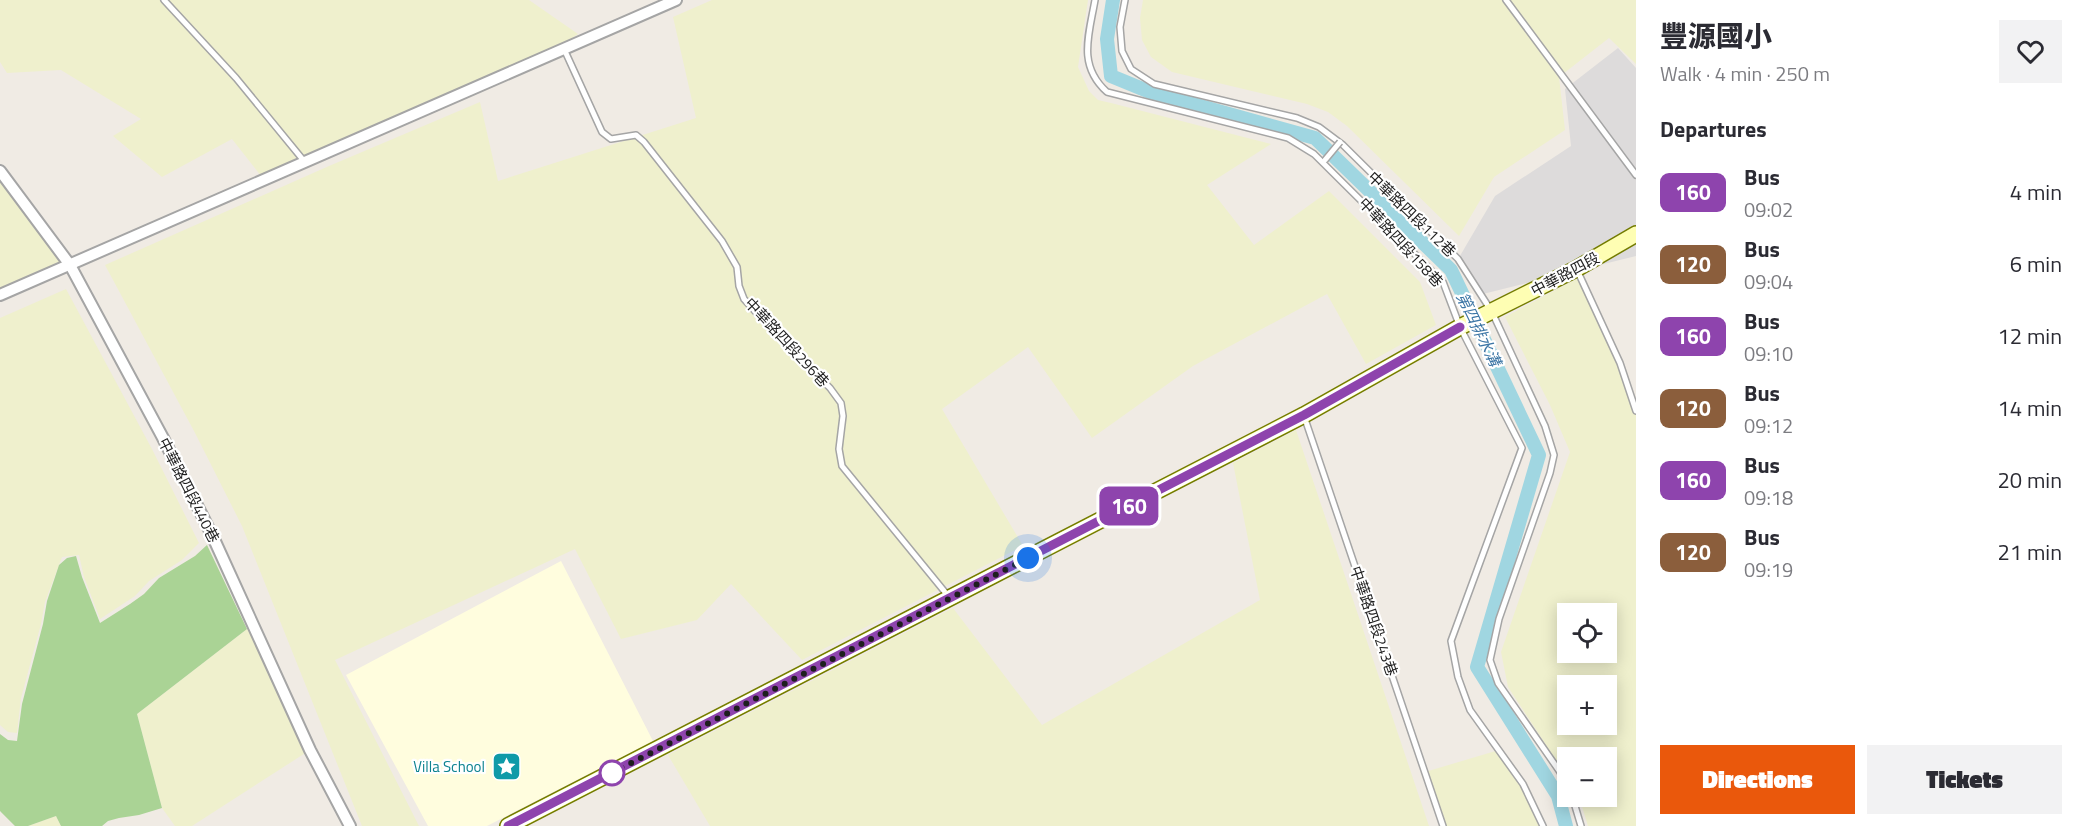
<!DOCTYPE html>
<meta charset="utf-8">
<style>
body{margin:0;font-family:"Titillium Web","Noto Sans TC",sans-serif;background:#f2f2f3;color:#2b2b33;height:100vh;display:flex;flex-direction:column;font-size:22px;white-space:nowrap}
*{box-sizing:border-box;margin:0}
p{font-size:20px;color:#7c7c81}
.icon{flex:none;width:33px;height:33px;fill:none;stroke:currentColor;stroke-width:2;stroke-linecap:round;stroke-linejoin:round}
.map{position:relative;flex:1;overflow:hidden}
.side{display:flex;flex-direction:column;background:#fff;width:450px}
.side>*{flex:none}
.badge{padding:0 12px;border-radius:9px;font-size:21px;line-height:39px}
.fabs{position:absolute;left:1557px;top:603px;display:grid;gap:12px}
.fabs a{display:grid;place-items:center;width:60px;height:60px;border-radius:0px;background:#fff;box-shadow:0 3px 15px #0003;font-size:30px}
.you{position:absolute;width:30px;height:30px;margin:-15px;border:4px solid #fff;border-radius:50%;background:#1a73e8;box-shadow:0 0 0 9px #1a73e833}
.map>.badge{position:absolute;translate:-50% -50%;box-shadow:0 0 0 3px #fff}
h2{padding:0 24px;font-size:22px;line-height:54px}
.round{display:grid;place-items:center;flex:none;width:63px;height:63px;border-radius:0px;background:#f2f2f3}
.overview{display:flex;align-items:center;justify-content:space-between;height:102px;padding:0 24px}
h1{font-size:28px;font-weight:800;line-height:45px}
.cta{display:flex;gap:12px;margin-top:auto;padding:12px 24px}
.cta a{flex:1;height:69px;border-radius:0px;background:#ea580c;color:#fff;font-size:24px;font-weight:800;line-height:69px;text-align:center}
.cta a+a{background:#f2f2f3;color:#2b2b33}
ul{padding:0;list-style:none}
li{display:flex;align-items:center;gap:18px;height:72px;padding:0 24px}
li div{flex:1}
li b{display:block;font-size:22px}
li em{font-style:normal}
li .badge{min-width:66px;font-weight:700;text-align:center}
main{display:flex;flex:1;min-height:0}
.map>svg:first-child{display:block}
</style>
<main>
<div class="map">
<svg width="1636" height="826" viewBox="0 0 1636 826">
<rect width="100%" height="100%" fill="#f0ebe4"/>
<path fill="#dddbdb" d="M1618,48L1636,68V256L1479,295L1457,261L1495,196L1571,146L1565,89Z"/>
<path fill="#fffdde" d="M561,561L653,741L487,826H428L346,675Z"/>
<g fill="#eff0cd" fill-rule="evenodd">
<path d="M0,0H529L578,34L558,48L261,176L232,139L162,177L113,136L141,119L61,70L7,73L0,62Z"/>
<path d="M712,0H1088L1078,67L1089,91L1098,100L1111,103L1271,144L1207,185L1254,245L1329,191L1420,282L1436,325L1366,364L1327,294L1193,366L1092,438L1028,347L942,409L1023,546L802,660L731,584L697,620L621,639L575,549L335,660L419,826H362L242,526L194,431L105,265L329,166L480,102L498,181L696,118L673,17Z"/>
<path d="M1143,0H1636V64L1609,38L1559,77L1565,130L1494,177L1459,236L1347,126L1328,112L1307,104L1172,72L1151,57L1142,40L1140,18Z"/>
<path d="M0,171L70,265L0,295Z"/>
<path d="M1580,277L1603,323L1636,411V826H1588L1579,797L1606,796V758H1568L1567,777L1508,687L1501,652L1570,452L1550,405L1505,317ZM1568,614H1606V652H1568ZM1568,686H1606V724H1568Z"/>
<path d="M66,289L153,451L199,543L182,560L149,581L135,596L100,619L84,577L79,555L62,557L45,602L41,624L21,698L17,733L8,732L0,725V318Z"/>
<path d="M1296,430L1429,826H710L668,755L953,608L1042,725L1260,600L1233,463Z"/>
<path d="M247,629L256,631L310,750L192,826H175L162,808L137,714Z"/>
<path d="M1499,750L1523,784L1543,826H1443L1425,772Z"/>
<path d="M56,816L61,826H28Z"/>
</g>
<path fill="#aad395" d="M207,545L247,629L137,714L162,808L139,815L119,818L108,821L102,826H61L56,816L28,826H15L0,811V734L8,740L17,741L22,704L43,624L47,601L59,565L67,558L76,556L82,577L100,623L130,604L144,594L159,578L195,556Z"/>
<g fill="none" stroke-linecap="round" stroke-linejoin="round">
<path stroke="#a0d6e1" stroke-width="14" d="M1113,0L1107,39L1111,76L1150,92L1315,138L1451,270L1539,455L1477,667L1558,796L1566,826"/>
<defs>
<g id="lane">
<path d="M164,0L236,78L304,161"/>
<path d="M1095,0C1089,35 1077,65 1107,92L1288,138L1314,154L1443,282L1460,327L1522,448L1451,641L1458,677L1470,710L1523,784L1543,826"/>
<path d="M1125,0L1120,27L1122,51L1131,69L1154,84L1297,118L1319,127L1343,145L1458,259L1492,312L1545,426L1554,455L1550,473L1499,619L1490,660L1498,683L1560,772L1568,787"/>
<path d="M1506,0L1636,175"/>
<path d="M564,49L602,132L611,139L636,135L644,142L722,241L737,267L739,286L744,299L773,331L830,388L841,403L843,416L839,449L842,466L949,597"/>
<path d="M1578,272L1620,363L1636,411"/>
<path d="M1304,416L1443,826"/>
<path d="M1572,796L1581,826"/>
</g>
<g id="street">
<path d="M0,171L70,265L163,438L213,537L310,750L350,826"/>
<path d="M0,295L676,0"/>
</g>
<path id="secondary" d="M508,826L1304,415L1460,327L1576,269L1636,234"/>
</defs>
<use href="#lane" stroke="#a5a5a5" stroke-width="8"/>
<use href="#street" stroke="#a5a5a5" stroke-width="14"/>
<use href="#secondary" stroke="#737b00" stroke-width="18"/>
<use href="#lane" stroke="#fff" stroke-width="5"/>
<use href="#street" stroke="#fff" stroke-width="10"/>
<use href="#secondary" stroke="#fefeb3" stroke-width="15"/>
<defs>
<path id="lane-bridge" d="M1325,160L1340,142"/>
</defs>
<use href="#lane-bridge" stroke="#a5a5a5" stroke-width="8" stroke-linecap="butt"/>
<use href="#lane-bridge" stroke="#fff" stroke-width="5"/>
</g>
<g fill="none" stroke-linecap="round" stroke-linejoin="round">
<defs>
<path id="line" d="M508,826L1304,415L1460,327"/>
</defs>
<use href="#line" stroke="#fff" stroke-width="14"/>
<use href="#line" stroke="#8e44ad" stroke-width="9"/>
<path stroke="#1e1e1e" stroke-width="6" stroke-dasharray="0 10.8" d="M612,773L1028,558"/>
</g>
<defs>
<symbol id="sight-square" viewBox="-11 -11 22 22"><rect x="-9" y="-9" width="18" height="18" rx="4" fill="#0f9aa8" stroke="#fff"/><path d="M0-6L1.8-2.2L6-1.7L2.9 1.2L3.7 5.4L0 3.3L-3.7 5.4L-2.9 1.2L-6-1.7L-1.8-2.2Z" fill="#fff"/></symbol>
</defs>
<g fill-rule="evenodd">
<use href="#sight-square" x="490" y="750" width="33" height="33"/>
</g>
<circle fill="#fff" stroke="#8e44ad" stroke-width="3" cx="612" cy="773" r="12"/>
<g text-anchor="middle" dominant-baseline="central" stroke-width="4.5" stroke-linejoin="round" paint-order="stroke">
<g font-size="15" fill="#1e1e1e" stroke="#fff">
<text transform="translate(1412 214) rotate(44)">中華路四段112巷</text>
<text transform="translate(1401 242) rotate(47)">中華路四段158巷</text>
<text transform="translate(1565 274) rotate(-28)">中華路四段</text>
<text transform="translate(787 342) rotate(47)">中華路四段296巷</text>
<text transform="translate(189 490) rotate(63)">中華路四段440巷</text>
<text transform="translate(1374 621) rotate(71)">中華路四段243巷</text>
</g>
<g font-size="15" fill="#0d838f" stroke="#fff" text-anchor="end">
<text x="485" y="766">Villa School</text>
</g>
<g font-size="16" font-style="italic" fill="#3e77a6" stroke="#fff">
<text transform="translate(1479 329) rotate(64)">第四排水溝</text>
</g>
</g>
</svg>
<div class="fabs">
<a><svg class="icon" aria-label="locate" viewBox="0 0 24 24"><circle cx="12" cy="12" r="6"/><path d="M12 2v4M12 18v4M2 12h4M18 12h4"/></svg></a>
<a>+</a>
<a>−</a>
</div>
<div class="you" style="left:1028px;top:558px"></div>
<b class="badge" style="left:1129px;top:506px;background:#8e44ad;color:#fff">160</b>
</div>
<section class="side">
<div class="overview"><div><h1>豐源國小</h1><p>Walk · 4 min · 250 m</p></div><a class="round"><svg class="icon" aria-label="heart" viewBox="0 0 24 24"><path d="M12 20l-8-8c-3-5 5-10 8-4 3-6 11-1 8 4z"/></svg></a></div>
<h2>Departures</h2>
<ul>
<li><span class="badge" style="background:#8e44ad;color:#fff">160</span><div><b>Bus</b><p>09:02</p></div><em>4 min</em></li>
<li><span class="badge" style="background:#8b5e3c;color:#fff">120</span><div><b>Bus</b><p>09:04</p></div><em>6 min</em></li>
<li><span class="badge" style="background:#8e44ad;color:#fff">160</span><div><b>Bus</b><p>09:10</p></div><em>12 min</em></li>
<li><span class="badge" style="background:#8b5e3c;color:#fff">120</span><div><b>Bus</b><p>09:12</p></div><em>14 min</em></li>
<li><span class="badge" style="background:#8e44ad;color:#fff">160</span><div><b>Bus</b><p>09:18</p></div><em>20 min</em></li>
<li><span class="badge" style="background:#8b5e3c;color:#fff">120</span><div><b>Bus</b><p>09:19</p></div><em>21 min</em></li>
</ul>
<div class="cta"><a>Directions</a><a>Tickets</a></div>
</section>
</main>
